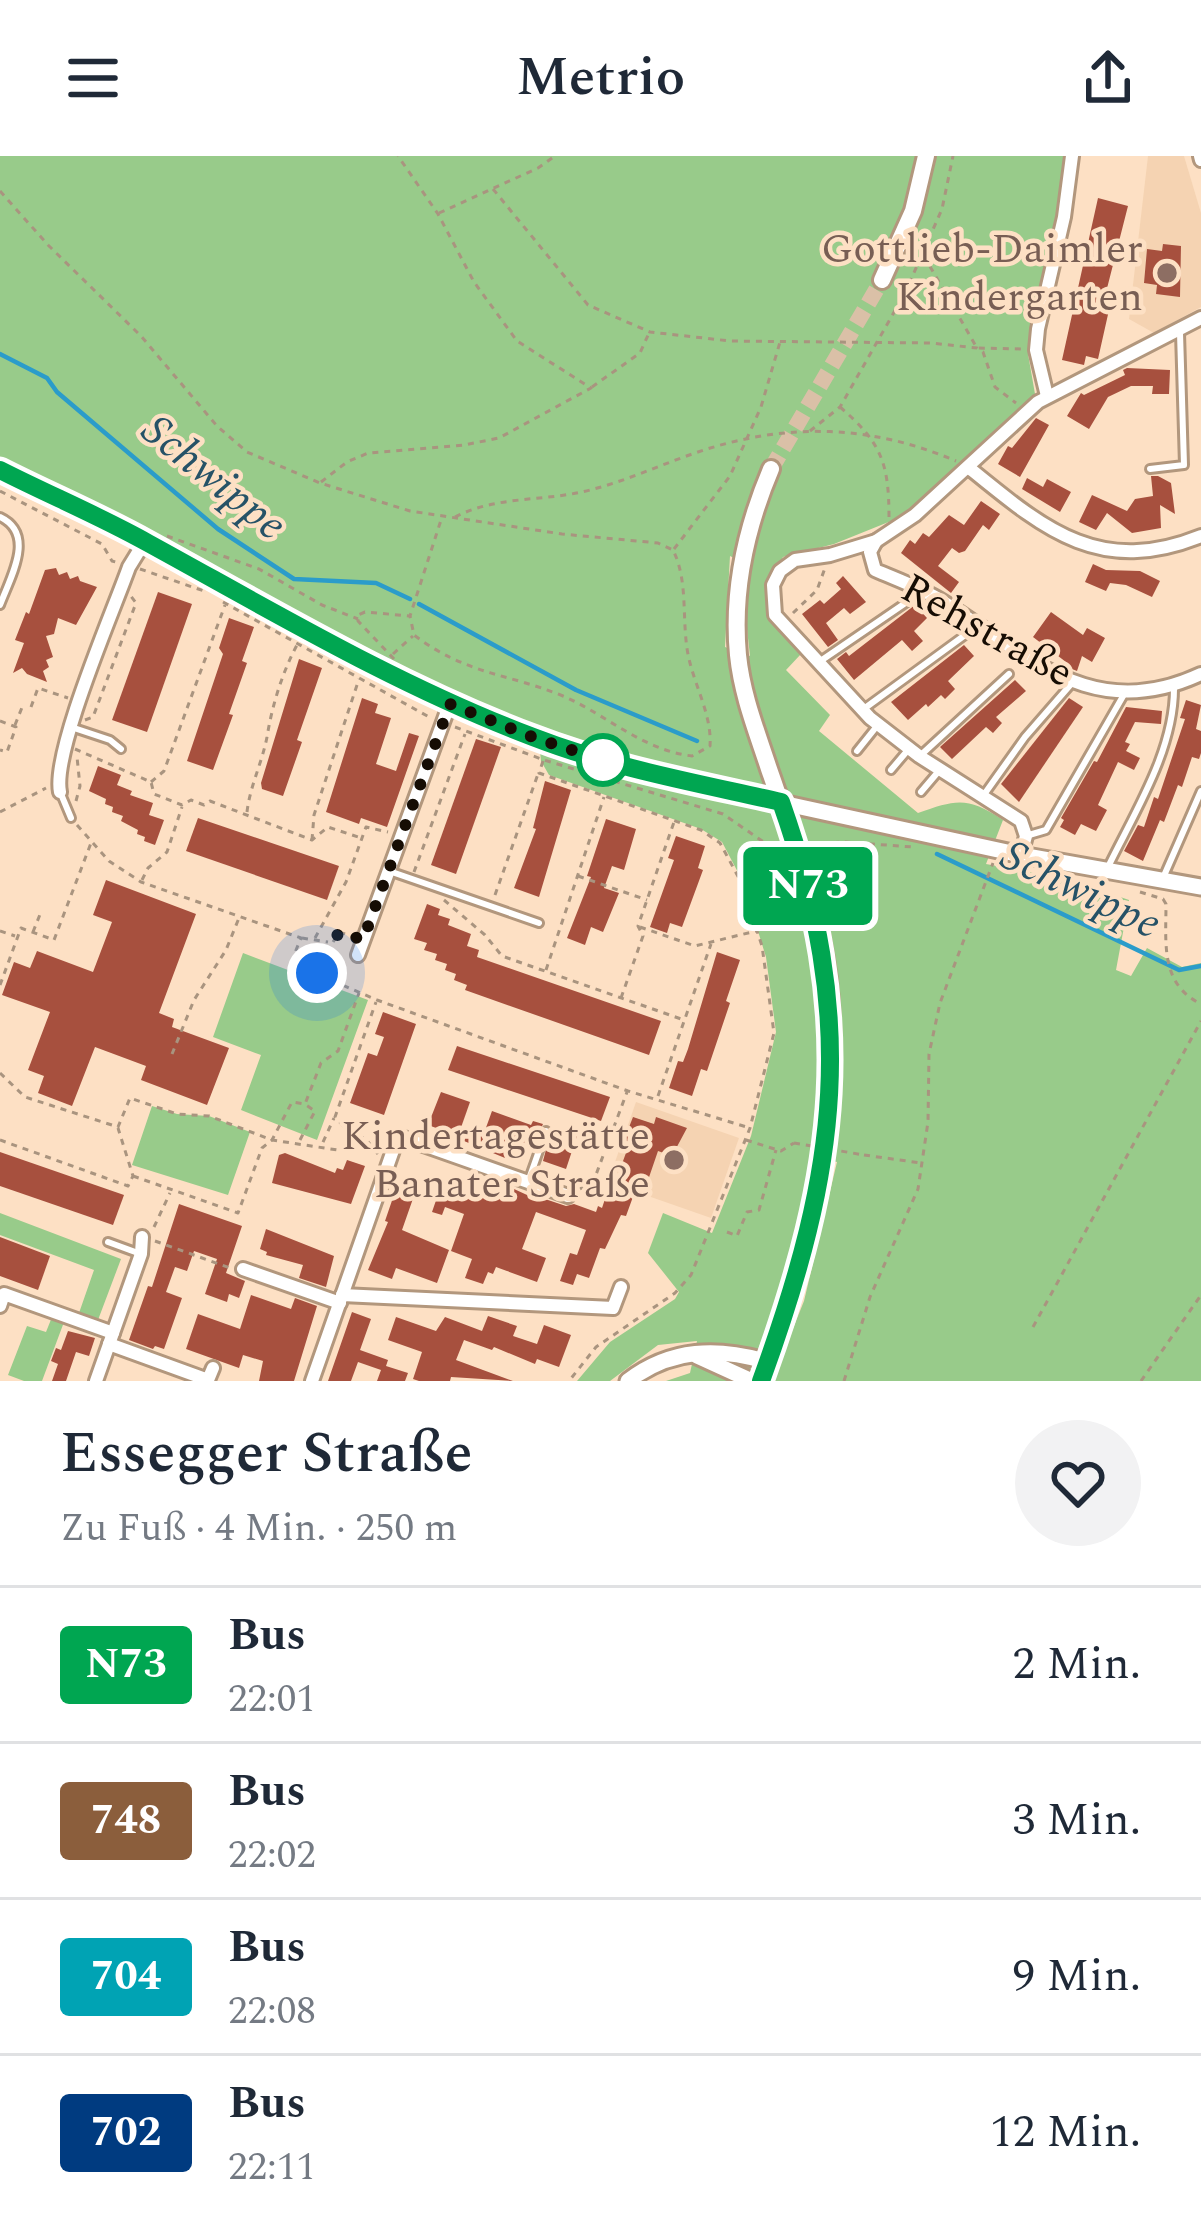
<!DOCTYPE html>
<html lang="de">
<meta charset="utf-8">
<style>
body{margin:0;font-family:Spectral,serif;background:#f2f2f3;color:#1f2937;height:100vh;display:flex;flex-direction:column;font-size:45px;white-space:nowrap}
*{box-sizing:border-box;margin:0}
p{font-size:39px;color:#747a83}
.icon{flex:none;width:66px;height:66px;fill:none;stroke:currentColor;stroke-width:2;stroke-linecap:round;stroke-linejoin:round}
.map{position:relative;height:1225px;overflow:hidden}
.side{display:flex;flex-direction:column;background:#fff;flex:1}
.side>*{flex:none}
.badge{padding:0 24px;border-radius:9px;font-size:42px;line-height:78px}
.you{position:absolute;width:60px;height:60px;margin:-30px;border:9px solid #fff;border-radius:50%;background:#1a73e8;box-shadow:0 0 0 18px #1a73e833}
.map>.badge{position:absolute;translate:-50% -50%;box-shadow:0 0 0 6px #fff}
.round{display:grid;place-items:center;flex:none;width:126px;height:126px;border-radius:63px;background:#f2f2f3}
.summary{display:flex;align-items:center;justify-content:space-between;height:204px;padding:0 60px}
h1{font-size:57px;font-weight:600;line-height:90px}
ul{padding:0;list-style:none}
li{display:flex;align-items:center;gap:36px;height:156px;padding:0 60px;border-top:3px solid #e0e1e3}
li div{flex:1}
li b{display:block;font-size:45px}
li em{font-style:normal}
li .badge{min-width:132px;font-weight:700;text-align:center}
header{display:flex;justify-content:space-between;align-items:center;height:156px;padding:0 60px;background:#fff;font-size:54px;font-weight:600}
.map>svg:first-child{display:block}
</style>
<header><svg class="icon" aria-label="menu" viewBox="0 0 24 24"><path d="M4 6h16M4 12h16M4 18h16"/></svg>Metrio<svg class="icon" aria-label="share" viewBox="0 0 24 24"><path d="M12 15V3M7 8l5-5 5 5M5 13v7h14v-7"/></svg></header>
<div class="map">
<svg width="1201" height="1225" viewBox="0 0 1201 1225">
<rect width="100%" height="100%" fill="#fde0c4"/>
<g fill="#f5d3b2">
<path d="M1148,0H1184L1201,57V151L1154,177L1129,163Z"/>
<path d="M636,946L739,982L711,1062L608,1026Z"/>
</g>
<g fill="#98cb8a" fill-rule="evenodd">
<path d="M0,0H1068L1028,198L1035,238L901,361L834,388L783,401C758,450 765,461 801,498L786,514L830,559L819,575L918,657C956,644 967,640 1003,664L986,708L1068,723L1129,744L1116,814L1131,820L1147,792L1182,811L1201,807V1225H772L804,1145L837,1006L816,1001L774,1152L746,1225H666L690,1217L697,1185L658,1189L610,1225H577L610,1186L675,1143L679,1136L648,1097L663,1057L712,1077L751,980L776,876L766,801L742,724L722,686L701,673L549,619L541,605L538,576L404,514L118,359L0,306ZM730,400L750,410L746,464L750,500L725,491Z"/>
<path d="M243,797L368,844L317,984L241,954L261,899L213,881Z"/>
<path d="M152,950L177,958L209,960L250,976L228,1039L132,1009Z"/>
<path d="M0,1057L121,1103L98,1164L79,1157L94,1114L0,1079Z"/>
<path d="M52,1161L64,1166L42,1225H24L8,1219L27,1170L46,1176Z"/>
</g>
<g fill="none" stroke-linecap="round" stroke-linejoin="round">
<g stroke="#2b9cca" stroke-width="4.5">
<path d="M0,198L47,222L57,236L218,373L294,423L376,427L410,443"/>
<path d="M419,448L576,534L697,585"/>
<path d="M937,698L1179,814L1201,810"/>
</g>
</g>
<g fill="#a7503e">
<path d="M1098,42L1128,50L1102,152L1109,154L1098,203L1086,200L1084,209L1062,204Z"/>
<path d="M1163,88L1181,90L1180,141L1156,138L1157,129L1144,127L1147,93L1162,95Z"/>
<path d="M1127,212L1170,214L1169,238H1152L1153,230H1131L1108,241L1089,273L1067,260L1081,237L1084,239L1125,219L1123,214Z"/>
<path d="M1036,262L1049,269L1020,321L998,308L1008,290L1012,292Z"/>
<path d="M1151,320H1158L1171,327L1175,358L1160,349L1161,372L1132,377L1107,357L1096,374L1079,366L1092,339L1127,355L1135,343L1153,340Z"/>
<path d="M1027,322L1043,331L1047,323L1071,336L1060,356L1022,333Z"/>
<path d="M981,345L1000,358L989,374L983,369L965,395L959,397L952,392L938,410L959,426L951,437L901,397L910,384L915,388L923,377L929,381L949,359L964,369Z"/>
<path d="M1093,408L1106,414L1140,415L1160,425L1152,441L1126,429L1110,427L1106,435L1085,426Z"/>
<path d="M56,412L59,419L67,416L70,423L78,420L80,425L97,431L76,469L58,462L54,478L46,480L53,501L46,504L49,511L43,515L47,526L27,518L22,512L13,517L24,487L15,484L26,456L29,458L45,414Z"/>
<path d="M843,420L866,446L850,458L844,452L826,467L838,484L828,491L802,458L820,444L824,448L841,433L836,427Z"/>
<path d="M158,436L192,448L147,576L112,564Z"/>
<path d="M915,449L927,462L914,475L923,485L912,495L902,484L854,524L837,503L846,496L849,500Z"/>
<path d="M1051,456L1083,479L1087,472L1105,482L1092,506L1082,500L1077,515L1067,511L1066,506L1033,481Z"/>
<path d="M229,462L254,471L242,505L247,507L229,558L233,559L213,614L187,605L223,498L219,492Z"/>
<path d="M964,489L974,500L948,525L955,533L945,543L941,539L928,551L926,548L908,564L891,546Z"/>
<path d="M299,503L322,512L297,584L302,586L283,640L262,633L261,627Z"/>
<path d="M1015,524L1026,535L996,561L1002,567L993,577L986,571L952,603L940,591Z"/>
<path d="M362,542L378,548L375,557L391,562L376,608L396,615L409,577L419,580L387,671L361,662L359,668L326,656Z"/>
<path d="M1069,542L1083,551L1019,646L1001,628Z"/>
<path d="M1186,544L1201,549L1196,573L1201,575V597L1199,603L1192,601L1182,631L1178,629L1164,666L1160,664L1143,705L1124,695L1138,669L1144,671L1154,641L1158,643L1185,563L1180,562Z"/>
<path d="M1126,551L1162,555L1161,568L1135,566L1125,586L1130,588L1126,595L1140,602L1134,614L1118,606L1098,649L1107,654L1096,675L1081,668L1075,679L1060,671L1064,664L1061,662L1094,605L1097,606Z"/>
<path d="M476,583L501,591L456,718L431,709Z"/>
<path d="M98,610L121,619L117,629L132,635L130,639L153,647L149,659L164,664L155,689L144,685L145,681L137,678L138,674L121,665L123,660L112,656L113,651L105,648L106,643L89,635Z"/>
<path d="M545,625L571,634L539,741L514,732L536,673L533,672Z"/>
<path d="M198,662L339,710L327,744L186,695Z"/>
<path d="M606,663L636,673L624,714L612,710L604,732L619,737L603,776L591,771L585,789L567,782L591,721L587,720Z"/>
<path d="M676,680L705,690L698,712L703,714L682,771L670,767L667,777L650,771L674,704L668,702Z"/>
<path d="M106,724L196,758L159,857L174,863L172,871L229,892L207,949L141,924L146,910L95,891L72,950L38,937L44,920L28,914L50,856L2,839L14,806L30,812L37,795L93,816L112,766L93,759Z"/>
<path d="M427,748L440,753L438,759L450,763L448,769L471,778L467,790L479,794L477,801L661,865L649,899L465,834L467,829L454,824L456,818L445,814L447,808L435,804L437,798L424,794L427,787L414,783Z"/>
<path d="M717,796L740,804L726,845L730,847L707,915L701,913L692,940L669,932L678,905L683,906L688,893Z"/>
<path d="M383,856L416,868L384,959L350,947L368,897L377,900L384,881L375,878Z"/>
<path d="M457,890L610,941L601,965L448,914Z"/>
<path d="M441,936L470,946L458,980L428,969Z"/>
<path d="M492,955L531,969L533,965L543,968L533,990L512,983L505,1002L464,985L468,975L483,980Z"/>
<path d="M633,961L654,968L656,961L687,972L672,1000L658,995L646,1030L638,1027L626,1060L621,1059L605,1093L600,1092L589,1122L577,1118L573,1129L560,1125L570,1097L577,1099L586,1074L536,1056L522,1093L546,1102L537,1126L496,1111L493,1118L488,1116L483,1128L465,1122L472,1103L451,1095L464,1058L445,1051L442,1059L432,1056L442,1027L478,1038L480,1032L499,1039L503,1028L538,1044L539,1041L566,1050L574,1048L596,1056L598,1050L602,1052L608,1034L612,1035L630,986L624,984Z"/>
<path d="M552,971L577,980L566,1013L543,1005Z"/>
<path d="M0,996L124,1039L113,1069L0,1030Z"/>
<path d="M285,997L335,1017L337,1012L343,1014L347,1004L365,1010L351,1048L272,1027L279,999Z"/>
<path d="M398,1027L416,1034L402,1074L449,1094L437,1127L396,1112L392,1123L368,1114L388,1066L385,1065Z"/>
<path d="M179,1048L242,1070L226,1117L245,1125L239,1142L229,1138L227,1146L205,1138L217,1103L194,1095L187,1115L175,1111L166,1136L182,1142L164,1193L155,1190L153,1193L129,1184L148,1130L152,1131Z"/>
<path d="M266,1073L334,1100L326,1131L299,1122L303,1109L266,1099L267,1096L260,1093Z"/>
<path d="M0,1081L50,1100L38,1134L0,1120Z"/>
<path d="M251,1139L291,1153L295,1142L317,1150L294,1225H259L263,1205L243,1199L239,1212L186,1193L198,1158L240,1173Z"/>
<path d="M352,1156L371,1163L360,1194L388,1204L386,1210L408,1217L405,1225H377L381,1214L358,1206L351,1225H328Z"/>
<path d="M488,1160L517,1170L513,1180L537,1188L544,1169L571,1179L559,1211L537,1203L535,1208L494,1191L492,1194L464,1184L456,1204L513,1225L451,1221L450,1225H419L413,1223L422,1196L388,1184L396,1161L436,1175L445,1161L482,1175Z"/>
<path d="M68,1175L95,1182L89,1200L76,1196L66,1225H52L58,1208L51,1205L56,1192L61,1194Z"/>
</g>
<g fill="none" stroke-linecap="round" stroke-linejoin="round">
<path stroke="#dac0a7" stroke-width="16" stroke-dasharray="16 8" stroke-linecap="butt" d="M771,313L882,124"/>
<defs>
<g id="service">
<path d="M1150,313L1184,309L1180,177"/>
<path d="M0,361C36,378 11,420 0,449"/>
<path d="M819,506L923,435"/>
<path d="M865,552L976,471"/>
<path d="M71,571L110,584L121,593"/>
<path d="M857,595L877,570"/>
<path d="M922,598L1009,518"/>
<path d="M891,614L908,594"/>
<path d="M921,636L938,616"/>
<path d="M61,638L71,662"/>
<path d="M983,640L1025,581L1072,527"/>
<path d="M1029,679L1046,674L1126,535"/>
<path d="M1107,713C1134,657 1175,594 1174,530"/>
<path d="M389,715L539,767"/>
<path d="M1163,722L1201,635"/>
<path d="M529,1023L546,975"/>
<path d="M108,1086L138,1097"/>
</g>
<g id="minor">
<path d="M1200,0L1201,4"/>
<path d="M1047,240L1036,194L1038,173L1064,61L1072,0"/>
<path d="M968,311C1044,373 1099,421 1201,380"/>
<path d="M876,385L870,396L875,414C898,424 921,432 942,445C1028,499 1092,569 1201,518"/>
<path d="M60,636C52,596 113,456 129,411L145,385"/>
<path d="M1021,699L1026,680L1021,665L919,600L870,562L775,459L773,429L780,415L795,404L830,399L876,385L915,359L1038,246L1201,162"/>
<path d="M358,799L450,547"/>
<path d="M243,1113L340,1147"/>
<path d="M342,1139L613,1152L621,1131"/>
<path d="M0,1150L4,1138L113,1177"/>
<path d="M109,1188L208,1224L213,1212"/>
<path d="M96,1225L141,1098L142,1081"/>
<path d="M312,1225L398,980L568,1040"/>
</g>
<g id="tertiary">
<path d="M0,315L118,371L371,509L535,582L681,625L1021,699L1201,731"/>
<path d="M697,1200L752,1225"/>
<path d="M628,1225C671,1192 718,1191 768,1206"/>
</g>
<g id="secondary">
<path d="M882,124L913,55L926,0"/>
<path d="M761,1225C808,1096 843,962 828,824C819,751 793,682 769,613C757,576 742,539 738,499C732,435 746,372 771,313"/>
</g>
</defs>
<use href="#service" stroke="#b2977d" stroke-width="12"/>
<use href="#minor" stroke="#b2977d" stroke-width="18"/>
<use href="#tertiary" stroke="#b2977d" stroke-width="21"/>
<use href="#secondary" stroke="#b2977d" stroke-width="22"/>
<g stroke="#a9947f" stroke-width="3" stroke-dasharray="6 6" stroke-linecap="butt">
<path d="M493,33L588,149L650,176L730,185L931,187L977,192L983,196L995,231L1016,247"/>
<path d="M0,35L48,89L141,180L217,270L247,296L320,327L410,355L562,378L658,387L673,394C690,428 680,470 690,507C697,534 712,562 710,590L692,600C642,594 607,559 563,540C507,517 467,519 414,479L410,460"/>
<path d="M439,57L538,12L555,0"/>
<path d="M924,100L977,192L1022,193"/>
<path d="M592,231L640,197L649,177"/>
<path d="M840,251C882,287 889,308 889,362"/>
<path d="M810,275L840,251L905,137L942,53L953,0"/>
<path d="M321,326L347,306L368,297L464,289L499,282L591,232L517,185L474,126L438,58L398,0"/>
<path d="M0,335L102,388L112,405L119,407"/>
<path d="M455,361C498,339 545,346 590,334C626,325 660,309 695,297C785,266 869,268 956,305"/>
<path d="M167,380L259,413L322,449L358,463"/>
<path d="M674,393L730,320L761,251L780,186"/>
<path d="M140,413L204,435"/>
<path d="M223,446L429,561"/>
<path d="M793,457L817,434L825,412"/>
<path d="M393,498L413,480"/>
<path d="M394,503L358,465V459L365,456L410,460L441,364"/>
<path d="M31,551L38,532L68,542"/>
<path d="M85,564L93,561L136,447L130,439"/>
<path d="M0,565L16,571L7,596L0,594"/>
<path d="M15,569L23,549"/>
<path d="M455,571L544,604L723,658L768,689H782"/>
<path d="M75,593L151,626L154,638L182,649L191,644L204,649L210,645L312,684L328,671L361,682"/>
<path d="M543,605L539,617L701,674L720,687L740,724L762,790L774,877L750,972L691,1119L675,1137L596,1191L569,1225"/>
<path d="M151,626L164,615L225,449"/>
<path d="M76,645L80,630L77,601"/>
<path d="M0,656L46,632"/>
<path d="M247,656C250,630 262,607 267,581C272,550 282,517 297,489"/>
<path d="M77,669L109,705L141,726L301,782L294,799L296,809L377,844L628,935L750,972"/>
<path d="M312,684L314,659L359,523"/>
<path d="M809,688L845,686L913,691"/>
<path d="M414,716L465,578"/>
<path d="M578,720L647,744"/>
<path d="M142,724L148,712L167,696L182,651"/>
<path d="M1140,736L1163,743L1166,748C1166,787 1160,828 1201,848"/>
<path d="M495,739L538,618"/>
<path d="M444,744L485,779L502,800L684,864"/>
<path d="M640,771L695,790L756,775"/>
<path d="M0,775L15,780"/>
<path d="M33,776L41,756"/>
<path d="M302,782L328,786"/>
<path d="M315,782L346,726L366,671L388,676"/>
<path d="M296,799L307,797L323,803L339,776L352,780"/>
<path d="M546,814L604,641"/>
<path d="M0,829L21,772L54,784L91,687"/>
<path d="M621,842L643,780L638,770L674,666"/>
<path d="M172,898L194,844L226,794L239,762"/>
<path d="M0,917L25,941L118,971L130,942L177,958L209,960L272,984L344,995L353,980L365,982L378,998"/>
<path d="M658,940L711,788"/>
<path d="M352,979L335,961L376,846"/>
<path d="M0,984L128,1030L133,1020L118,972"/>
<path d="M300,984L315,955L306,949"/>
<path d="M746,984L781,995L794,987"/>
<path d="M323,986L334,962"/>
<path d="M864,999L921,1007"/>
<path d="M133,1020L238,1057L262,992L272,984L292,946L305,948L321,907L338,895L359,837"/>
<path d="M580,1033L594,1024L627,936"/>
<path d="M154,1071L170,1037"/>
<path d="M727,1076L737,1080L747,1056L759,1054L776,994"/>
<path d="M155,1085L230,1112"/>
<path d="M1033,1171L1201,865"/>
<path d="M844,1225L870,1141L918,1033L928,966L929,898L940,847L993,707"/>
<path d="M1141,1225L1201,1139"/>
</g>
<use href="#service" stroke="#fff" stroke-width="6"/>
<use href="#minor" stroke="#fff" stroke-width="12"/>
<use href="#tertiary" stroke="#fff" stroke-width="15"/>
<use href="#secondary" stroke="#fff" stroke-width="16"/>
<path stroke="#a9947f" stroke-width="3" stroke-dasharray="6 6" stroke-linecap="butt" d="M794,987L864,999"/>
</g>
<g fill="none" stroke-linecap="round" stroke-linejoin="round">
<defs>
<path id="line" d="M0,314C49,339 100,360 148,387C274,456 398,530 533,581C613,612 697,627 781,646C858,864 839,1011 761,1225"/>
</defs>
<use href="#line" stroke="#fff" stroke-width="27"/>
<use href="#line" stroke="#00a651" stroke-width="18"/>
<path stroke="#160d04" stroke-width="12" stroke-dasharray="0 21.6" d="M317,817L339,776L363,784L450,548L535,582L603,604"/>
</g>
<g fill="#8d6e63" stroke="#fde0c4" stroke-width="4.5">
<circle cx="1167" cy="117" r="12"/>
<circle cx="674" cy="1004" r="12"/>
</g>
<circle fill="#fff" stroke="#00a651" stroke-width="6" cx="603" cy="604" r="24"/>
<g text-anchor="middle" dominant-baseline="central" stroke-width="9" stroke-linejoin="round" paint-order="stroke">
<g font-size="42" fill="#785e54" stroke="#fde0c4" text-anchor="end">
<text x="1143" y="93">Gottlieb-Daimler<tspan x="1143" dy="48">Kindergarten</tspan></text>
<text x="650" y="980">Kindertagestätte<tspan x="650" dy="48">Banater Straße</tspan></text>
</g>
<g font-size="42" fill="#160d04" stroke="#fde0c4">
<text transform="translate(987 475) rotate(29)">Rehstraße</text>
</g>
<g font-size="45" font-style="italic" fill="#265267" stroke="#fde0c4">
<text transform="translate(214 322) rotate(39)">Schwippe</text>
<text transform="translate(1081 734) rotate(26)">Schwippe</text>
</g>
</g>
</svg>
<div class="you" style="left:317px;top:817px"></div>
<b class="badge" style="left:808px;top:730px;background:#00a651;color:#fff">N73</b>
</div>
<section class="side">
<div class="summary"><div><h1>Essegger Straße</h1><p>Zu Fuß · 4 Min. · 250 m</p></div><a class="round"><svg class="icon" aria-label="heart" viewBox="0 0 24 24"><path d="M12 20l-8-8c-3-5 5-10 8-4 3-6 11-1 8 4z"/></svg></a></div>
<ul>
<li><span class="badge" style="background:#00a651;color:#fff">N73</span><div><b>Bus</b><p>22:01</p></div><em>2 Min.</em></li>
<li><span class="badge" style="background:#8b5e3c;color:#fff">748</span><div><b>Bus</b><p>22:02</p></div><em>3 Min.</em></li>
<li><span class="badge" style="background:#00a3b4;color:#fff">704</span><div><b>Bus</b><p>22:08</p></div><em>9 Min.</em></li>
<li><span class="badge" style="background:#003b80;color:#fff">702</span><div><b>Bus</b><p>22:11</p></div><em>12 Min.</em></li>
</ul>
</section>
